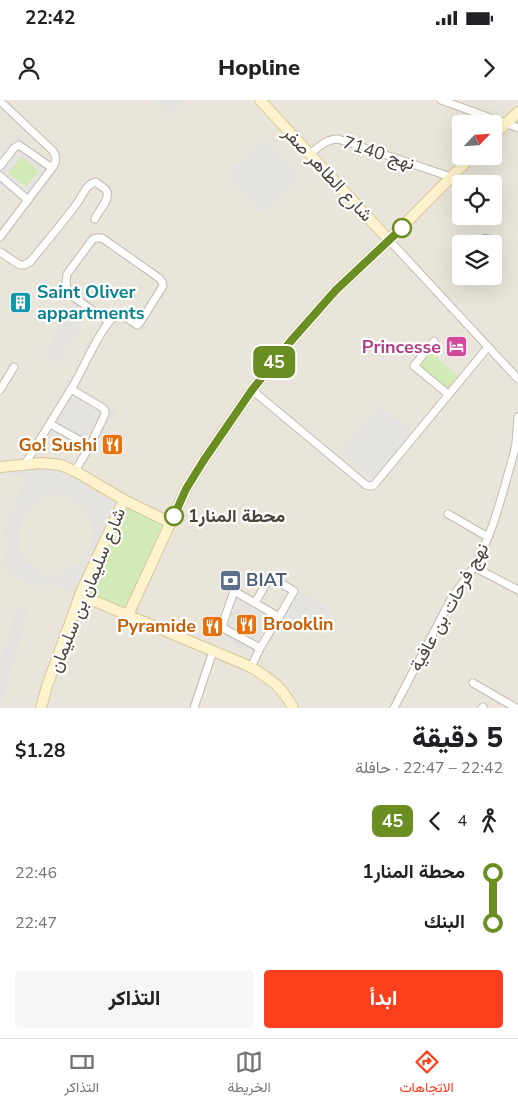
<!DOCTYPE html>
<html lang="ar">
<meta charset="utf-8">
<style>
body{margin:0;font-family:"Nunito Sans",Vazirmatn,sans-serif;background:#f6f6f6;color:#202124;direction:rtl;height:100vh;display:flex;flex-direction:column;font-size:19px;white-space:nowrap}
*{box-sizing:border-box;margin:0}
p{font-size:16px;color:#757577}
.icon{flex:none;width:28px;height:28px;fill:none;stroke:currentColor;stroke-width:2;stroke-linecap:round;stroke-linejoin:round}
.map{position:relative;height:608px;overflow:hidden;direction:ltr}
.details{display:flex;flex-direction:column;background:#fff;flex:1}
.details>*{flex:none}
.badge{padding:0 10px;border-radius:8px;font-size:18px;line-height:32px}
.needle{width:32px;rotate:65deg}
.buttons{position:absolute;left:452px;top:15px;display:grid;gap:10px}
.buttons a{display:grid;place-items:center;width:50px;height:50px;border-radius:5px;background:#fff;box-shadow:0 5px 20px #0002;font-size:25px}
.map>.badge{position:absolute;translate:-50% -50%;box-shadow:0 0 0 2px #fff}
.legs{display:flex;align-items:center;gap:8px;height:55px;padding:0 15px;font-size:16px}
.legs p{margin-inline-start:auto}
.overview{display:flex;align-items:center;justify-content:space-between;height:85px;padding:0 15px}
h1{font-size:28px;font-weight:800;line-height:38px}
.action{display:flex;gap:10px;margin-top:auto;padding:10px 15px}
.action a{flex:1;height:58px;border-radius:5px;background:#fc3f1d;color:#fff;font-size:20px;font-weight:800;line-height:58px;text-align:center}
.action a+a{background:#f6f6f6;color:#202124}
ul{padding:0 15px;list-style:none}
li{display:flex;align-items:center;gap:18px;height:50px;font-size:19px}
li i{display:grid;place-items:center;width:8px;height:100%;margin:0 6px;background:currentColor}
li i::after{content:'';width:12px;height:12px;margin:-6px;border:4px solid;border-radius:50%;background:#fff}
li p{margin-inline-start:auto}
li:first-child i{background:linear-gradient(#0000 50%,currentColor 0)}
li:last-child i{background:linear-gradient(currentColor 50%,#0000 0)}
.status{display:flex;justify-content:space-between;align-items:center;height:35px;padding:0 25px;background:#fff;direction:ltr}
.status svg{height:14px;fill:currentColor}
header{display:flex;justify-content:space-between;align-items:center;height:65px;padding:0 15px;background:#fff;font-size:22px;font-weight:800}
.dock{display:flex;justify-content:space-around;align-items:center;height:70px;border-top:1px solid #e0e0e0;background:#fff;font-size:14px;color:#757577}
.dock a{display:grid;justify-items:center;gap:2px}
.dock .on{color:#fc3f1d}
.map>svg:first-child{display:block}
</style>
<div class="status"><b>22:42</b><svg viewBox="0 0 49 12"><path d="M0 12V9h3v3zM5 12V6h3v6zM10 12V3h3v9zM15 12V0h3v12zM26 1h20v11H26zM47 4h2v5h-2z"/></svg></div>
<header><svg class="icon" aria-label="forward" viewBox="0 0 24 24"><path d="M9 5l7 7-7 7"/></svg>Hopline<svg class="icon" aria-label="person" viewBox="0 0 24 24"><circle cx="12" cy="8" r="4"/><path d="M4 21q1-7 8-7t8 7"/></svg></header>
<div class="map">
<svg width="518" height="608" viewBox="0 0 518 608">
<defs>
<pattern id="water-rules" width="6" height="5" patternUnits="userSpaceOnUse" patternTransform="scale(1.25)"><rect width="6" height="5" fill="#a9d4f2"/><path d="M0 2.5h6" fill="none" stroke="#8caec5"/></pattern>
</defs>
<rect width="100%" height="100%" fill="#f6f3ec"/>
<path fill="#eae5da" fill-rule="evenodd" d="M0,0H518V608H0ZM461,24H494V56H461ZM461,84H494V116H461ZM461,144H494V176H461Z"/>
<g fill="#d2eab5">
<path d="M21,56L39,71L26,87L8,73Z"/>
<path d="M431,253L458,276L448,289L420,265Z"/>
<path d="M126,408L162,425L125,508L88,492Z"/>
</g>
<g fill="#e5e3e0" fill-rule="evenodd">
<path d="M155,0H185L170,15Z"/>
<path d="M16,34L59,68L29,107L0,85V55ZM21,56L39,71L26,87L8,74Z"/>
<path d="M265,38L301,76L262,114L225,75Z"/>
<path d="M73,204L89,214L57,264L44,255L54,240L52,238Z"/>
<path d="M70,281L118,311L89,358L41,328Z"/>
<path d="M379,305L412,332L373,380L340,353Z"/>
<path d="M27,367L59,368L121,401L79,494L47,482L45,490L9,474L11,468L1,464L10,441L1,438L26,377L0,374V372ZM52,394L64,395L70,397L82,406L90,418L93,431L91,445L84,458L72,467L60,472L58,479L40,473L23,459L19,443L18,431L20,425L28,409L37,400L43,397Z"/>
<path d="M233,487L282,516L258,556L211,534Z"/>
<path d="M299,490L334,512L325,524L310,529L283,519Z"/>
<path d="M17,507L29,511L0,608V562Z"/>
</g>
<path fill="url(#water-rules)" d="M483,134H487L489,135L490,134L501,143L499,146L495,147L494,152V144H482L480,142V138Z"/>
<g fill="none" stroke-linecap="round" stroke-linejoin="round">
<defs>
<g id="street">
<path d="M441,0L518,28"/>
<path d="M0,1L53,51C57,58 57,61 52,68L0,137"/>
<path d="M310,54C319,47 326,39 338,39L451,77"/>
<path d="M0,66L14,48L19,45L52,68"/>
<path d="M0,76L28,100"/>
<path d="M389,140L518,279"/>
<path d="M0,152L20,165H24L30,162C46,142 63,123 78,102C83,95 86,84 96,82C99,85 103,87 106,90C112,98 98,111 95,119"/>
<path d="M434,241L414,266L448,294"/>
<path d="M71,289C82,273 103,219 120,213L137,225L139,224L163,186L162,182L159,178L102,138H96L93,139L67,174L66,182L67,189L72,196L109,222"/>
<path d="M0,290L14,267"/>
<path d="M252,290L366,385L370,386L374,385L488,247"/>
<path d="M50,324L90,346"/>
<path d="M25,364L71,289L103,308L105,311V314L90,346L75,371"/>
<path d="M448,414L488,437"/>
<path d="M474,467L518,490"/>
<path d="M255,503L270,477L294,491L279,517"/>
<path d="M251,567L260,548L279,517L234,491L223,523V528L260,548"/>
<path d="M473,583L516,608"/>
<path d="M194,608L213,551"/>
<path d="M394,608L450,501C457,489 467,479 474,466C494,433 503,390 514,353L516,343L518,317"/>
<path d="M482,608L483,607"/>
</g>
<g id="secondary">
<path d="M260,0L389,140"/>
<path d="M494,35L518,12"/>
<path d="M0,367L42,363L60,365L75,371L124,400L171,423"/>
<path d="M80,495L251,567C272,581 281,585 293,608"/>
<path d="M128,515L186,389L204,360L252,290L290,242L336,190L389,140L472,56"/>
<path d="M41,608L47,586L82,490L124,400"/>
</g>
</defs>
<use href="#street" stroke="#c2bbae" stroke-width="9"/>
<use href="#secondary" stroke="#d6c79b" stroke-width="12"/>
<use href="#street" stroke="#fff" stroke-width="7"/>
<use href="#secondary" stroke="#fff3cd" stroke-width="10"/>
</g>
<g fill="none" stroke-linecap="round" stroke-linejoin="round">
<defs>
<path id="line-1" d="M174,416L186,389L204,360L252,290L290,242L336,190L402,128"/>
</defs>
<use href="#line-1" stroke="#fff" stroke-width="11"/>
<use href="#line-1" stroke="#6b8e23" stroke-width="8"/>
</g>
<defs>
<symbol id="building-square" viewBox="-11 -11 22 22"><rect x="-9" y="-9" width="18" height="18" rx="4" fill="#0f9aa8" stroke="#fff"/><path d="M-4-6H4V6H1V3H-1V6H-4ZM-2.5-4.3h1.7v1.8h-1.7ZM.8-4.3h1.7v1.8H.8ZM-2.5-1h1.7V.8h-1.7ZM.8-1h1.7V.8H.8Z" fill="#fff"/></symbol>
<symbol id="hotel-square" viewBox="-11 -11 22 22"><rect x="-9" y="-9" width="18" height="18" rx="4" fill="#d1479c" stroke="#fff"/><path d="M-6-4.5h1.5V1H6V5H4.5V3h-9V5H-6ZM-4 0a1.8 1.8 0 1 1 3.6 0ZM.5 0V-2.5h3Q6-2.5 6 0Z" fill="#fff"/></symbol>
<symbol id="restaurant-square" viewBox="-11 -11 22 22"><rect x="-9" y="-9" width="18" height="18" rx="4" fill="#e8710a" stroke="#fff"/><path d="M-5-6h1v4h1v-4h1v4h1v-4h1v5L-1.5 .5V6h-2V.5L-5-1ZM5-6V6H3V1.5H1.5Q1.5-4 5-6Z" fill="#fff"/></symbol>
<symbol id="bank-square" viewBox="-11 -11 22 22"><rect x="-9" y="-9" width="18" height="18" rx="4" fill="#5c6f8a" stroke="#fff"/><path d="M-6-4H6V4H-6ZM0-2.3a2.3 2.3 0 1 0 0 4.6a2.3 2.3 0 1 0 0-4.6Z" fill="#fff"/></symbol>
</defs>
<g fill-rule="evenodd">
<use href="#building-square" x="8" y="190" width="25" height="25"/>
<use href="#hotel-square" x="444" y="234" width="25" height="25"/>
<use href="#restaurant-square" x="100" y="332" width="25" height="25"/>
<use href="#bank-square" x="218" y="468" width="25" height="25"/>
<use href="#restaurant-square" x="234" y="512" width="25" height="25"/>
<use href="#restaurant-square" x="200" y="514" width="25" height="25"/>
</g>
<g fill="#fff" stroke="#6b8e23" stroke-width="2.5">
<circle cx="402" cy="128" r="9"/>
<circle cx="174" cy="416" r="9"/>
</g>
<g text-anchor="middle" dominant-baseline="central" stroke-width="4.5" stroke-linejoin="round" paint-order="stroke">
<g font-size="18" fill="#4b4439" stroke="#fff">
<text transform="translate(379 53) rotate(18)">نهج 7140</text>
<text transform="translate(328 74) rotate(47)">شارع الطاهر صفر</text>
<text transform="translate(87 490) rotate(-68)">شارع سليمان بن سليمان</text>
<text transform="translate(449 507) rotate(-61)">نهج فرحات بن عافية</text>
</g>
<g font-size="18" font-weight="bold" fill="#0d838f" stroke="#fff" text-anchor="start">
<text x="37" y="192">Saint Oliver<tspan x="37" dy="21">appartments</tspan></text>
</g>
<g font-size="18" font-weight="bold" fill="#b23c85" stroke="#fff" text-anchor="end">
<text x="441" y="247">Princesse</text>
</g>
<g font-size="18" font-weight="bold" fill="#c56008" stroke="#fff" text-anchor="end">
<text x="97" y="345">Go! Sushi</text>
<text x="263" y="524" text-anchor="start">Brooklin</text>
<text x="196" y="526">Pyramide</text>
</g>
<g font-size="18" font-weight="bold" fill="#4b4439" stroke="#fff" text-anchor="start">
<text x="188" y="416">محطة المنار1</text>
</g>
<g font-size="18" font-weight="bold" fill="#4e5e75" stroke="#fff" text-anchor="start">
<text x="246" y="480">BIAT</text>
</g>
</g>
</svg>
<div class="buttons">
<a><svg class="needle" viewBox="-14 -14 28 28"><path d="M0-13l5 13h-10z" fill="#e53935"/><path d="M0 13l5-13h-10z" fill="#757577"/></svg></a>
<a><svg class="icon" aria-label="locate" viewBox="0 0 24 24"><circle cx="12" cy="12" r="6"/><path d="M12 2v4M12 18v4M2 12h4M18 12h4"/></svg></a>
<a><svg class="icon" aria-label="layers" viewBox="0 0 24 24"><path d="M12 4l9 5-9 5-9-5zM3 14l9 5 9-5"/></svg></a>
</div>
<b class="badge" style="left:274px;top:262px;background:#6b8e23;color:#fff">45</b>
</div>
<section class="details">
<div class="overview"><div><h1>5 دقيقة</h1><p>22:42 – 22:47 · حافلة</p></div><b>$1.28</b></div>
<div class="legs"><svg class="icon" aria-label="walk" viewBox="0 0 24 24"><circle cx="13" cy="4" r="2"/><path d="M13 8l-2 6 4 7M11 14l-3 7M7 12l3-4h3l4 4"/></svg>4<svg class="icon" aria-label="back" viewBox="0 0 24 24"><path d="M15 5l-7 7 7 7"/></svg><b class="badge" style="background:#6b8e23;color:#fff">45</b></div>
<ul>
<li><i style="color:#6b8e23"></i><b>محطة المنار1</b><p>22:46</p></li>
<li><i style="color:#6b8e23"></i><b>البنك</b><p>22:47</p></li>
</ul>
<div class="action"><a>ابدأ</a><a>التذاكر</a></div>
</section>
<nav class="dock">
<a class="on"><svg class="icon" aria-label="directions" viewBox="0 0 24 24"><path d="M12 3l9 9-9 9-9-9zM9 14v-3h6M13 9l2 2-2 2"/></svg>الاتجاهات</a>
<a><svg class="icon" aria-label="map" viewBox="0 0 24 24"><path d="M3 6l6-2 6 2 6-2v14l-6 2-6-2-6 2zM9 4v14M15 6v14"/></svg>الخريطة</a>
<a><svg class="icon" aria-label="tickets" viewBox="0 0 24 24"><path d="M3 7h18v10H3zM15 7v10"/></svg>التذاكر</a>
</nav>
